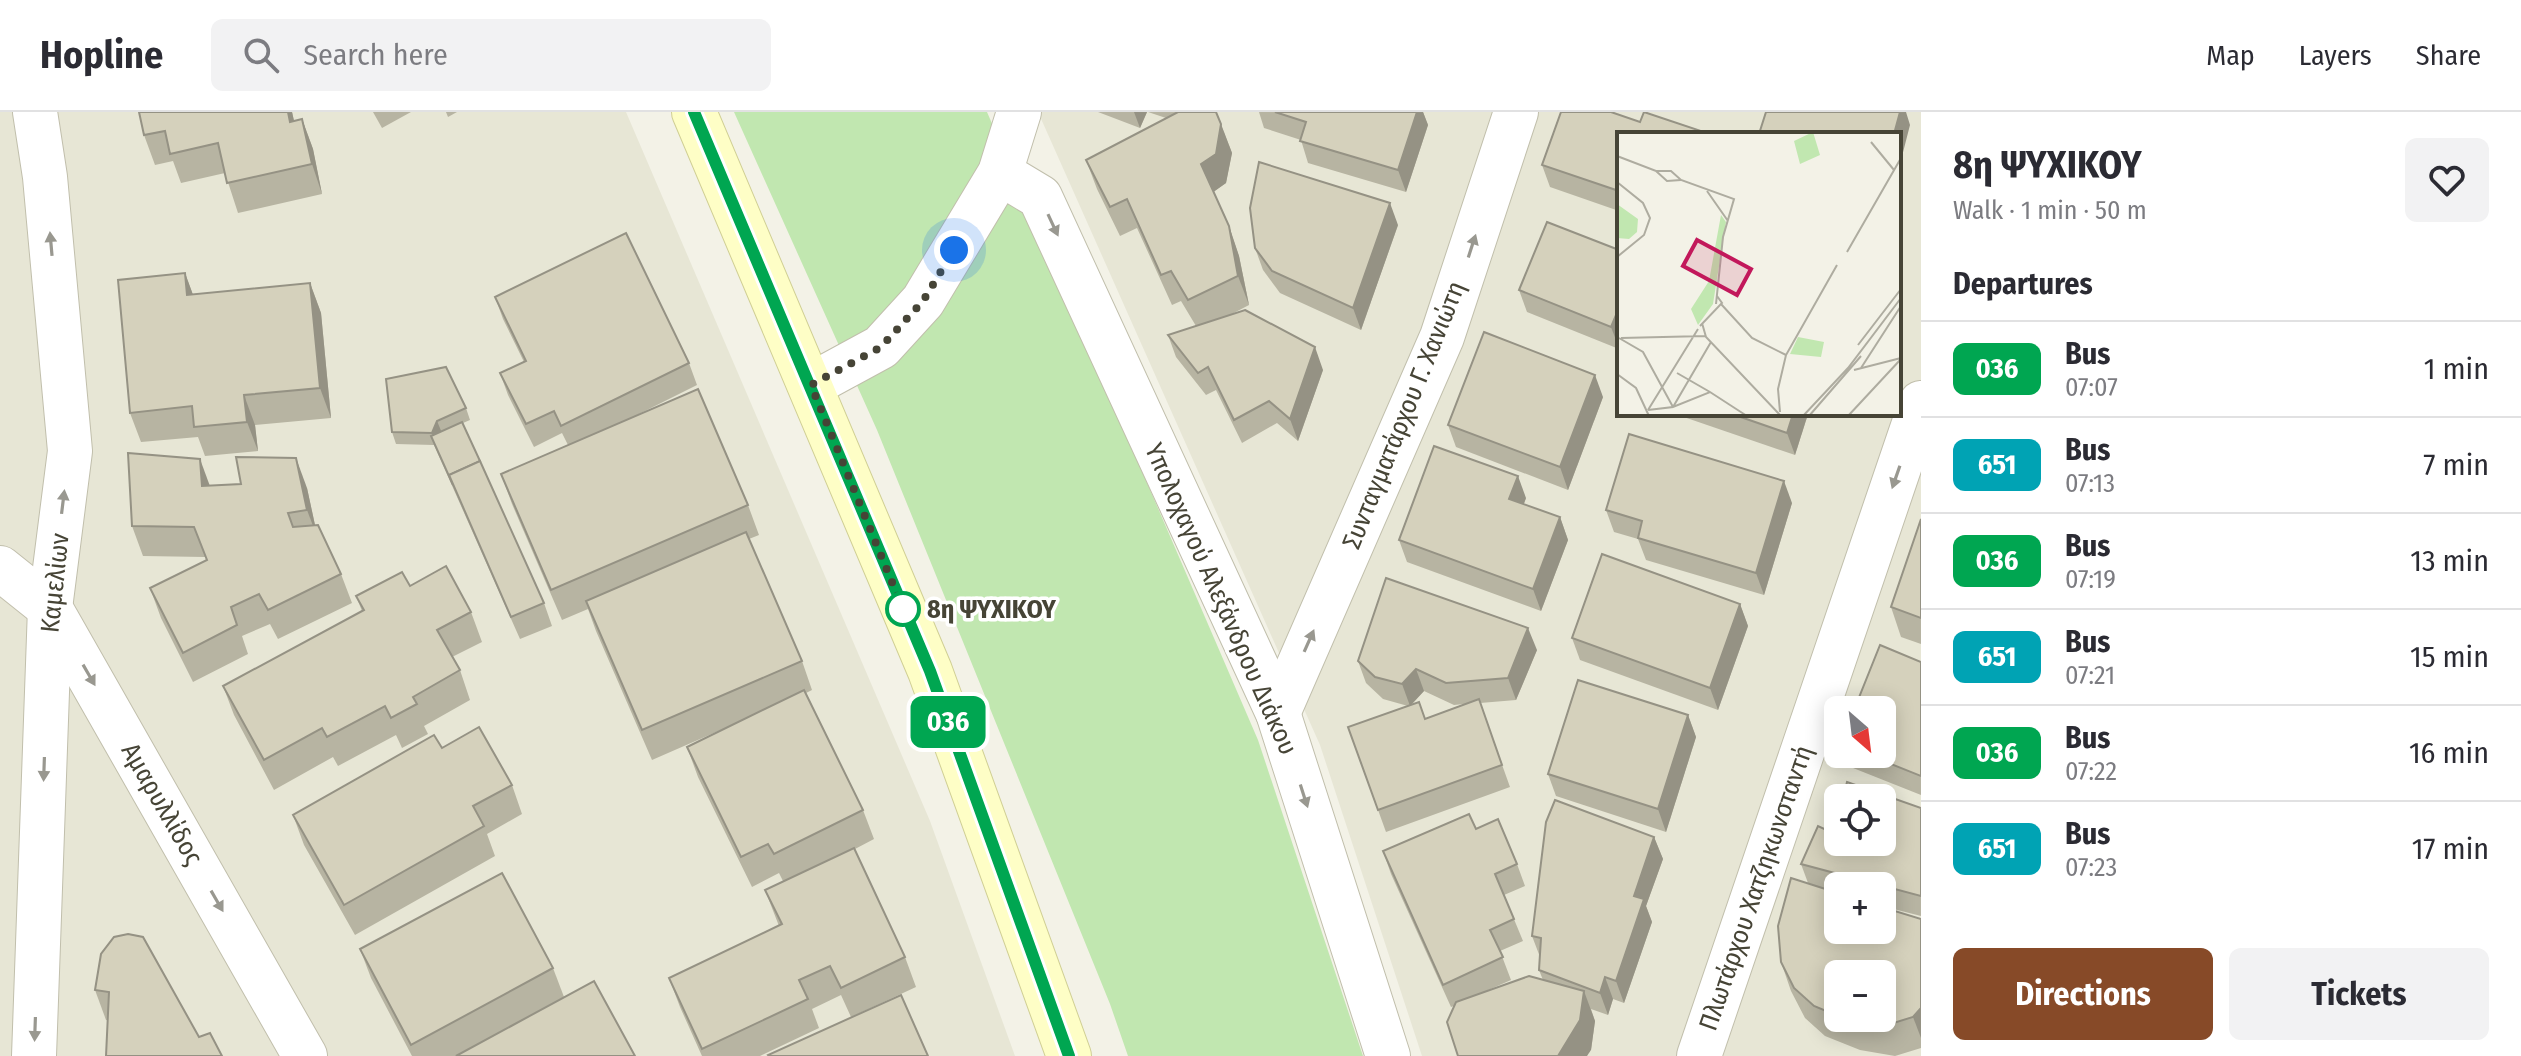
<!DOCTYPE html>
<meta charset="utf-8">
<style>
body{margin:0;font-family:"Fira Sans Condensed",sans-serif;background:#f2f2f3;color:#2b2b33;height:100vh;display:flex;flex-direction:column;font-size:30px;white-space:nowrap}
*{box-sizing:border-box;margin:0}
p{font-size:26px;color:#7c7c81}
.icon{flex:none;width:44px;height:44px;fill:none;stroke:currentColor;stroke-width:2;stroke-linecap:round;stroke-linejoin:round}
.map{position:relative;flex:1;overflow:hidden}
.details{display:flex;flex-direction:column;background:#fff;width:600px}
.details>*{flex:none}
.badge{padding:0 16px;border-radius:12px;font-size:28px;line-height:52px}
.needle{width:52px;rotate:152deg}
.fabs{position:absolute;left:1824px;top:584px;display:grid;gap:16px}
.fabs a{display:grid;place-items:center;width:72px;height:72px;border-radius:12px;background:#fff;box-shadow:0 4px 20px #0003;font-size:40px}
.you{position:absolute;width:40px;height:40px;margin:-20px;border:6px solid #fff;border-radius:50%;background:#1a73e8;box-shadow:0 0 0 12px #1a73e833}
.map>.badge{position:absolute;translate:-50% -50%;box-shadow:0 0 0 4px #fff}
h2{padding:0 32px;font-size:30px;line-height:72px}
.round{display:grid;place-items:center;flex:none;width:84px;height:84px;border-radius:12px;background:#f2f2f3}
.overview{display:flex;align-items:center;justify-content:space-between;height:136px;padding:0 32px}
h1{font-size:38px;font-weight:700;line-height:60px}
.primary-button{display:flex;gap:16px;margin-top:auto;padding:16px 32px}
.primary-button a{flex:1;height:92px;border-radius:12px;background:#874a28;color:#fff;font-size:32px;font-weight:700;line-height:92px;text-align:center}
.primary-button a+a{background:#f2f2f3;color:#2b2b33}
ul{padding:0;list-style:none}
li{display:flex;align-items:center;gap:24px;height:96px;padding:0 32px;border-top:2px solid #e1e1e2}
li div{flex:1}
li b{display:block;font-size:30px}
li em{font-style:normal}
li .badge{min-width:88px;font-weight:700;text-align:center}
header{display:flex;align-items:center;gap:48px;box-sizing:border-box;height:112px;padding:0 40px;background:#fff;border-bottom:2px solid #e1e1e2}
header strong{font-size:38px}
nav{display:flex;gap:44px;margin-inline-start:auto;font-size:28px}
.search{width:560px;height:72px;background:#f2f2f3;display:flex;align-items:center;gap:20px;box-sizing:border-box;padding:0 28px;border-radius:12px;color:#7c7c81;font-size:30px}
main{display:flex;flex:1;min-height:0}
.map>svg:first-child{display:block}
</style>
<header>
<strong>Hopline</strong>
<div class="search"><svg class="icon" aria-label="search" viewBox="0 0 24 24"><circle cx="10" cy="10" r="6"/><path d="M15 15l6 6"/></svg>Search here</div>
<nav><a>Map</a><a>Layers</a><a>Share</a></nav>
</header>
<main>
<div class="map">
<svg width="1921" height="944" viewBox="0 0 1921 944">
<rect width="100%" height="100%" fill="#f3f2e7"/>
<g fill="#e7e6d5" fill-rule="evenodd">
<path d="M0,0H626L930,709L1015,944H0Z"/>
<path d="M1038,0H1921V944H1422L1320,633ZM1619,22H1899V302H1619ZM1838,598H1882V642H1838ZM1838,686H1882V730H1838ZM1838,774H1882V818H1838ZM1838,862H1882V906H1838Z"/>
</g>
<path fill="#c1e7b0" d="M734,0H987L1258,628L1363,944H1128L1110,892L877,318Z"/>
<g fill="none" stroke-linecap="round" stroke-linejoin="round">
<defs>
<g id="street">
<path d="M1000,61L1040,85L1278,601L1388,944"/>
<path d="M811,273L881,235L923,189L1000,61L1019,0"/>
<path d="M0,456L50,496L305,944"/>
<path d="M1278,601L1442,225L1516,0"/>
<path d="M34,944L50,496L70,339L45,65L35,0"/>
<path d="M1699,944L1921,291"/>
</g>
<path id="secondary" d="M694,0L930,559L1069,944"/>
</defs>
<use href="#street" stroke="#c1bfac" stroke-width="46"/>
<use href="#secondary" stroke="#d0cf94" stroke-width="46"/>
<use href="#street" stroke="#fff" stroke-width="44"/>
<use href="#secondary" stroke="#fefec6" stroke-width="44"/>
</g>
<g fill="#b7b4a2" fill-rule="evenodd">
<path d="M139,0H292L294,9L302,7L313,37L322,82L238,101L225,61L181,71L173,49L155,53L144,23Z"/>
<path d="M373,0H411L382,16Z"/>
<path d="M446,0H457L448,5Z"/>
<path d="M1098,0H1147L1140,16Z"/>
<path d="M1148,0H1216L1232,41L1226,71L1213,80L1229,114L1239,144L1249,193L1228,204L1323,258L1298,329L1277,311L1242,331L1216,278L1206,283L1176,245L1168,223L1196,214L1181,189L1172,193L1137,116L1120,124L1097,77L1086,48L1166,6Z"/>
<path d="M1259,0H1423L1428,13L1406,80L1308,51L1301,28L1264,16Z"/>
<path d="M1561,0H1611L1640,10L1644,0L1704,20L1705,22H1619V99L1550,75L1542,53Z"/>
<path d="M1398,113L1361,218L1280,181L1263,158L1255,136Z"/>
<path d="M1619,138V237L1527,200L1519,178Z"/>
<path d="M185,161L193,183L310,171L321,201L331,306L255,313L258,339L205,344L198,325L141,330L130,301Z"/>
<path d="M495,185L689,251L697,273L627,308L748,393L759,423L749,427L802,549L812,578L806,581L863,698L874,727L855,737L905,845L916,875L851,905L841,883L812,897L819,916L760,944H702L680,895L669,866L779,814L765,778L783,769L779,761L752,775L698,665L687,635L739,610L652,648L596,519L588,497L562,508L512,392L501,362L568,333L562,321L534,335L508,283L500,261L524,250L503,207Z"/>
<path d="M1603,285L1568,378L1456,335L1448,313Z"/>
<path d="M466,296L470,308L463,311L544,491L552,514L520,527L434,333L396,332L392,320Z"/>
<path d="M1675,302H1808L1795,343Z"/>
<path d="M209,374L307,376L315,413L341,462L352,491L278,527L270,512L242,524L248,542L193,570L161,506L150,476L207,449L205,445L143,444L132,414Z"/>
<path d="M1526,386L1524,392L1560,405L1568,428L1541,499L1407,450L1399,428Z"/>
<path d="M1792,391L1764,483L1646,448L1638,427L1614,420L1606,398Z"/>
<path d="M1921,407V532L1901,525L1891,495Z"/>
<path d="M356,484L471,500L482,530L452,545L460,558L470,588L424,614L428,622L402,636L396,623L338,654L333,645L274,678L234,603L223,574L362,499Z"/>
<path d="M1740,492L1748,514L1718,598L1580,548L1572,526Z"/>
<path d="M1537,538L1516,588L1480,591L1510,675L1386,720L1348,615L1408,594L1383,587L1366,571L1358,549ZM1424,579L1454,593L1464,592L1425,607L1412,592Z"/>
<path d="M1921,550V683L1848,654L1844,642H1882Z"/>
<path d="M1688,603L1696,625L1666,720L1556,684L1548,662Z"/>
<path d="M442,636L512,673L522,702L487,722L495,744L355,823L304,733L293,703Z"/>
<path d="M1921,696V804L1882,794V774H1838V818L1921,807V936L1895,944L1860,938L1825,924L1805,906L1791,879L1781,850L1808,771L1801,752L1833,721ZM1838,862L1882,906H1838Z"/>
<path d="M1476,717L1517,752L1525,774L1504,783L1523,829L1500,839L1511,868L1486,879L1543,868L1539,858L1540,845L1532,824L1654,725L1663,747L1646,794L1652,810L1624,891L1613,887L1608,903L1591,897L1595,909L1591,938L1454,894L1451,895L1391,762L1383,739Z"/>
<path d="M360,837L553,856L564,885L456,944H412L371,866Z"/>
<path d="M101,842L199,925L106,908L95,878Z"/>
</g>
<g fill="#959284">
<path d="M288,0H292L301,40L290,10Z"/>
<path d="M1134,0H1147L1140,16Z"/>
<path d="M1417,0H1423L1428,13L1406,80L1398,58Z"/>
<path d="M1900,0H1906L1910,13L1899,56V22H1894Z"/>
<path d="M302,7L313,37L322,82L312,52Z"/>
<path d="M1221,12L1232,41L1226,71L1212,81L1201,52Z"/>
<path d="M1390,91L1398,113L1361,218L1353,196Z"/>
<path d="M1229,114L1239,144L1249,193L1238,164Z"/>
<path d="M185,161L196,191L187,183Z"/>
<path d="M310,171L321,201L331,306L320,276Z"/>
<path d="M1619,196V236L1611,215Z"/>
<path d="M1315,235L1323,258L1298,329L1290,307Z"/>
<path d="M1595,263L1603,285L1568,378L1560,355Z"/>
<path d="M244,283L255,313L258,339L247,310Z"/>
<path d="M1793,302H1808L1795,343L1787,321Z"/>
<path d="M437,309L442,321L436,333L432,321Z"/>
<path d="M296,346L307,376L318,427L307,398Z"/>
<path d="M200,347L211,377L202,374Z"/>
<path d="M1518,364L1526,386L1517,409L1509,387Z"/>
<path d="M1784,369L1792,391L1764,483L1756,461Z"/>
<path d="M1560,405L1568,428L1541,499L1533,477Z"/>
<path d="M1740,492L1748,514L1718,598L1710,576Z"/>
<path d="M1528,516L1537,538L1516,588L1508,566Z"/>
<path d="M1416,557L1424,579L1410,594L1402,572Z"/>
<path d="M1688,603L1696,625L1666,720L1658,697Z"/>
<path d="M1654,725L1663,747L1646,794L1652,810L1624,891L1616,869L1634,784Z"/>
<path d="M1605,865L1613,887L1608,903L1600,881Z"/>
<path d="M1584,879L1595,909L1591,938L1587,944H1558Z"/>
<path d="M1921,896V926L1913,905Z"/>
</g>
<g fill="#d5d1bc" stroke="#959284" stroke-width="2">
<path d="M139,0H288L290,10L302,7L312,52L227,71L218,31L170,42L165,19L144,23Z"/>
<path d="M1178,0H1216L1221,12L1216,42L1201,52L1229,114L1238,164L1188,188L1171,159L1161,163L1127,87L1110,95L1086,48Z"/>
<path d="M1275,0H1417L1398,58L1300,29L1306,10Z"/>
<path d="M1561,0H1611L1640,10L1644,0L1704,20L1703,22H1619V79L1542,53Z"/>
<path d="M1766,0H1900L1894,22H1759Z"/>
<path d="M1259,50L1390,91L1353,196L1272,159L1255,136L1250,96Z"/>
<path d="M1547,110L1619,138V196L1611,215L1519,178Z"/>
<path d="M626,121L689,251L561,314L554,299L526,312L500,261L526,249L495,185Z"/>
<path d="M185,161L187,183L310,171L320,276L244,283L247,310L194,315L192,294L130,301L118,168Z"/>
<path d="M1245,198L1315,235L1290,307L1269,289L1234,308L1208,255L1198,261L1168,223Z"/>
<path d="M1484,220L1595,263L1560,355L1448,313Z"/>
<path d="M446,255L466,296L437,309L432,321L392,320L386,267Z"/>
<path d="M698,277L748,393L551,478L501,362Z"/>
<path d="M1732,302H1793L1787,321Z"/>
<path d="M462,310L480,349L449,363L453,373L431,324Z"/>
<path d="M1629,322L1784,369L1756,461L1638,426L1642,409L1606,398Z"/>
<path d="M1434,334L1518,364L1509,387L1560,405L1533,477L1399,428Z"/>
<path d="M128,341L200,347L202,374L241,372L236,345L296,346L307,398L288,401L293,415L318,413L341,462L268,498L259,482L231,495L237,513L183,541L150,476L207,448L194,415L132,414Z"/>
<path d="M480,349L544,491L511,505L449,363Z"/>
<path d="M1921,407V506L1891,495Z"/>
<path d="M746,420L802,549L642,618L586,489Z"/>
<path d="M1602,442L1740,492L1710,576L1572,526Z"/>
<path d="M446,454L471,500L437,518L460,558L413,585L417,592L391,606L385,594L327,625L322,616L264,648L223,574L364,498L356,484L402,460L410,474Z"/>
<path d="M1386,466L1528,516L1508,566L1446,571L1416,557L1402,572L1375,565L1358,549Z"/>
<path d="M1880,533L1921,550V664L1866,642H1882V598H1854Z"/>
<path d="M1578,568L1688,603L1658,697L1548,662Z"/>
<path d="M804,578L863,698L774,742L768,732L741,745L687,635Z"/>
<path d="M1479,587L1502,653L1378,698L1348,615L1419,590L1425,607Z"/>
<path d="M479,615L512,673L473,694L484,714L344,793L293,703L434,623L442,636Z"/>
<path d="M1847,670L1921,696V784L1801,752L1818,714L1833,721L1838,703V730H1882V686H1843Z"/>
<path d="M1555,688L1654,725L1634,784L1644,787L1616,869L1605,865L1600,881L1539,858L1541,826L1532,824L1546,710Z"/>
<path d="M1469,702L1476,717L1498,707L1517,752L1495,762L1514,807L1490,818L1503,845L1443,873L1383,739Z"/>
<path d="M854,736L905,845L841,876L830,854L799,868L808,887L702,937L669,866L782,812L765,778Z"/>
<path d="M502,761L553,856L411,933L360,837Z"/>
<path d="M1791,766L1838,781V818H1882V795L1921,807V896L1913,905L1884,914L1844,906H1882V862H1838V904L1814,894L1794,876L1781,850L1778,814Z"/>
<path d="M128,822L143,825L199,925L210,921L222,944H106L109,880L95,878L101,842L114,825Z"/>
<path d="M1529,864L1584,879L1580,908L1558,944H1458L1447,910L1456,890Z"/>
<path d="M594,869L635,944H456Z"/>
<path d="M901,883L928,944H769L768,943Z"/>
</g>
<defs><path id="oneway-solid" d="M-6-.8H1V-3.2L6.5 0L1 3.2V.8H-6Z" transform="scale(2)"/></defs>
<g fill="#999890">
<use href="#oneway-solid" transform="translate(1053 113) rotate(65)"/>
<use href="#oneway-solid" transform="translate(51 132) rotate(-95)"/>
<use href="#oneway-solid" transform="translate(1472 134) rotate(-72)"/>
<use href="#oneway-solid" transform="translate(1896 365) rotate(109)"/>
<use href="#oneway-solid" transform="translate(63 390) rotate(-83)"/>
<use href="#oneway-solid" transform="translate(1309 529) rotate(-66)"/>
<use href="#oneway-solid" transform="translate(89 563) rotate(60)"/>
<use href="#oneway-solid" transform="translate(44 657) rotate(92)"/>
<use href="#oneway-solid" transform="translate(1304 684) rotate(72)"/>
<use href="#oneway-solid" transform="translate(217 789) rotate(60)"/>
<use href="#oneway-solid" transform="translate(35 917) rotate(92)"/>
</g>
<g fill="none" stroke-linecap="round" stroke-linejoin="round">
<defs>
<path id="line" d="M694,0L930,559L1069,944"/>
</defs>
<use href="#line" stroke="#fff" stroke-width="18"/>
<use href="#line" stroke="#00a651" stroke-width="12"/>
<path stroke="#464436" stroke-width="8" stroke-dasharray="0 14.4" d="M903,497L811,273L881,235L923,189L954,138"/>
</g>
<circle fill="#fff" stroke="#00a651" stroke-width="4" cx="903" cy="497" r="16"/>
<g text-anchor="middle" dominant-baseline="central" stroke-width="7" stroke-linejoin="round" paint-order="stroke">
<g font-size="26" fill="#464436" stroke="#fff">
<text transform="translate(1404 303) rotate(-68)">Συνταγματάρχου Γ. Χανιώτη</text>
<text transform="translate(55 471) rotate(-84)">Καμελίων</text>
<text transform="translate(1221 487) rotate(66)">Υπολοχαγού Αλεξάνδρου Διάκου</text>
<text transform="translate(162 692) rotate(60)">Αμαρυλλίδος</text>
<text transform="translate(1756 776) rotate(-71)">Πλωτάρχου Χατζηκωνσταντή</text>
</g>
<g font-size="26" font-weight="bold" fill="#464436" stroke="#fff" text-anchor="start">
<text x="927" y="497">8η ΨΥΧΙΚΟΥ</text>
</g>
</g>
<g transform="translate(1617 20)">
<rect width="284" height="284" fill="#f3f2e7"/>
<path d="M196,0L203,23L183,32L177,9ZM0,72L21,87L20,100L12,107L0,106ZM104,83L109,90L96,172L81,193L74,177L92,149ZM181,205L207,210L204,225L173,222Z" fill="#c1e7b0"/>
<path fill="none" stroke="#aeaca0" stroke-width="2" d="M254,10L277,38M0,24L39,39H54L64,48L117,67L106,105L99,172M39,39L50,49L64,48M0,50L26,71L33,86L27,103L0,125M90,59L111,89M230,120L284,26M104,172L135,206L169,223M85,191L89,205L164,284M83,194L105,171L100,164M2,206L26,220L56,275L93,260L130,284M4,206L88,204M241,213L284,157M244,236L284,174M237,238L284,226M60,241L93,260M0,242L19,256L32,284M31,278L56,275L94,210M31,278L81,197M163,280L161,257L169,223L220,133M186,284L231,236L284,166M192,284L244,224M231,284L284,227"/>
<path fill="#c2185b" fill-opacity="0.15" stroke="#c2185b" stroke-width="4" d="M80,108L134,137L120,163L66,134Z"/>
<rect width="284" height="284" fill="none" stroke="#464436" stroke-width="4"/>
</g>
</svg>
<div class="fabs">
<a><svg class="needle" viewBox="-14 -14 28 28"><path d="M0-13l5 13h-10z" fill="#e53935"/><path d="M0 13l5-13h-10z" fill="#7c7c81"/></svg></a>
<a><svg class="icon" aria-label="locate" viewBox="0 0 24 24"><circle cx="12" cy="12" r="6"/><path d="M12 2v4M12 18v4M2 12h4M18 12h4"/></svg></a>
<a>+</a>
<a>−</a>
</div>
<div class="you" style="left:954px;top:138px"></div>
<b class="badge" style="left:948px;top:610px;background:#00a651;color:#fff">036</b>
</div>
<section class="details">
<div class="overview"><div><h1>8η ΨΥΧΙΚΟΥ</h1><p>Walk · 1 min · 50 m</p></div><a class="round"><svg class="icon" aria-label="heart" viewBox="0 0 24 24"><path d="M12 20l-8-8c-3-5 5-10 8-4 3-6 11-1 8 4z"/></svg></a></div>
<h2>Departures</h2>
<ul>
<li><span class="badge" style="background:#00a651;color:#fff">036</span><div><b>Bus</b><p>07:07</p></div><em>1 min</em></li>
<li><span class="badge" style="background:#00a3b4;color:#fff">651</span><div><b>Bus</b><p>07:13</p></div><em>7 min</em></li>
<li><span class="badge" style="background:#00a651;color:#fff">036</span><div><b>Bus</b><p>07:19</p></div><em>13 min</em></li>
<li><span class="badge" style="background:#00a3b4;color:#fff">651</span><div><b>Bus</b><p>07:21</p></div><em>15 min</em></li>
<li><span class="badge" style="background:#00a651;color:#fff">036</span><div><b>Bus</b><p>07:22</p></div><em>16 min</em></li>
<li><span class="badge" style="background:#00a3b4;color:#fff">651</span><div><b>Bus</b><p>07:23</p></div><em>17 min</em></li>
</ul>
<div class="primary-button"><a>Directions</a><a>Tickets</a></div>
</section>
</main>
